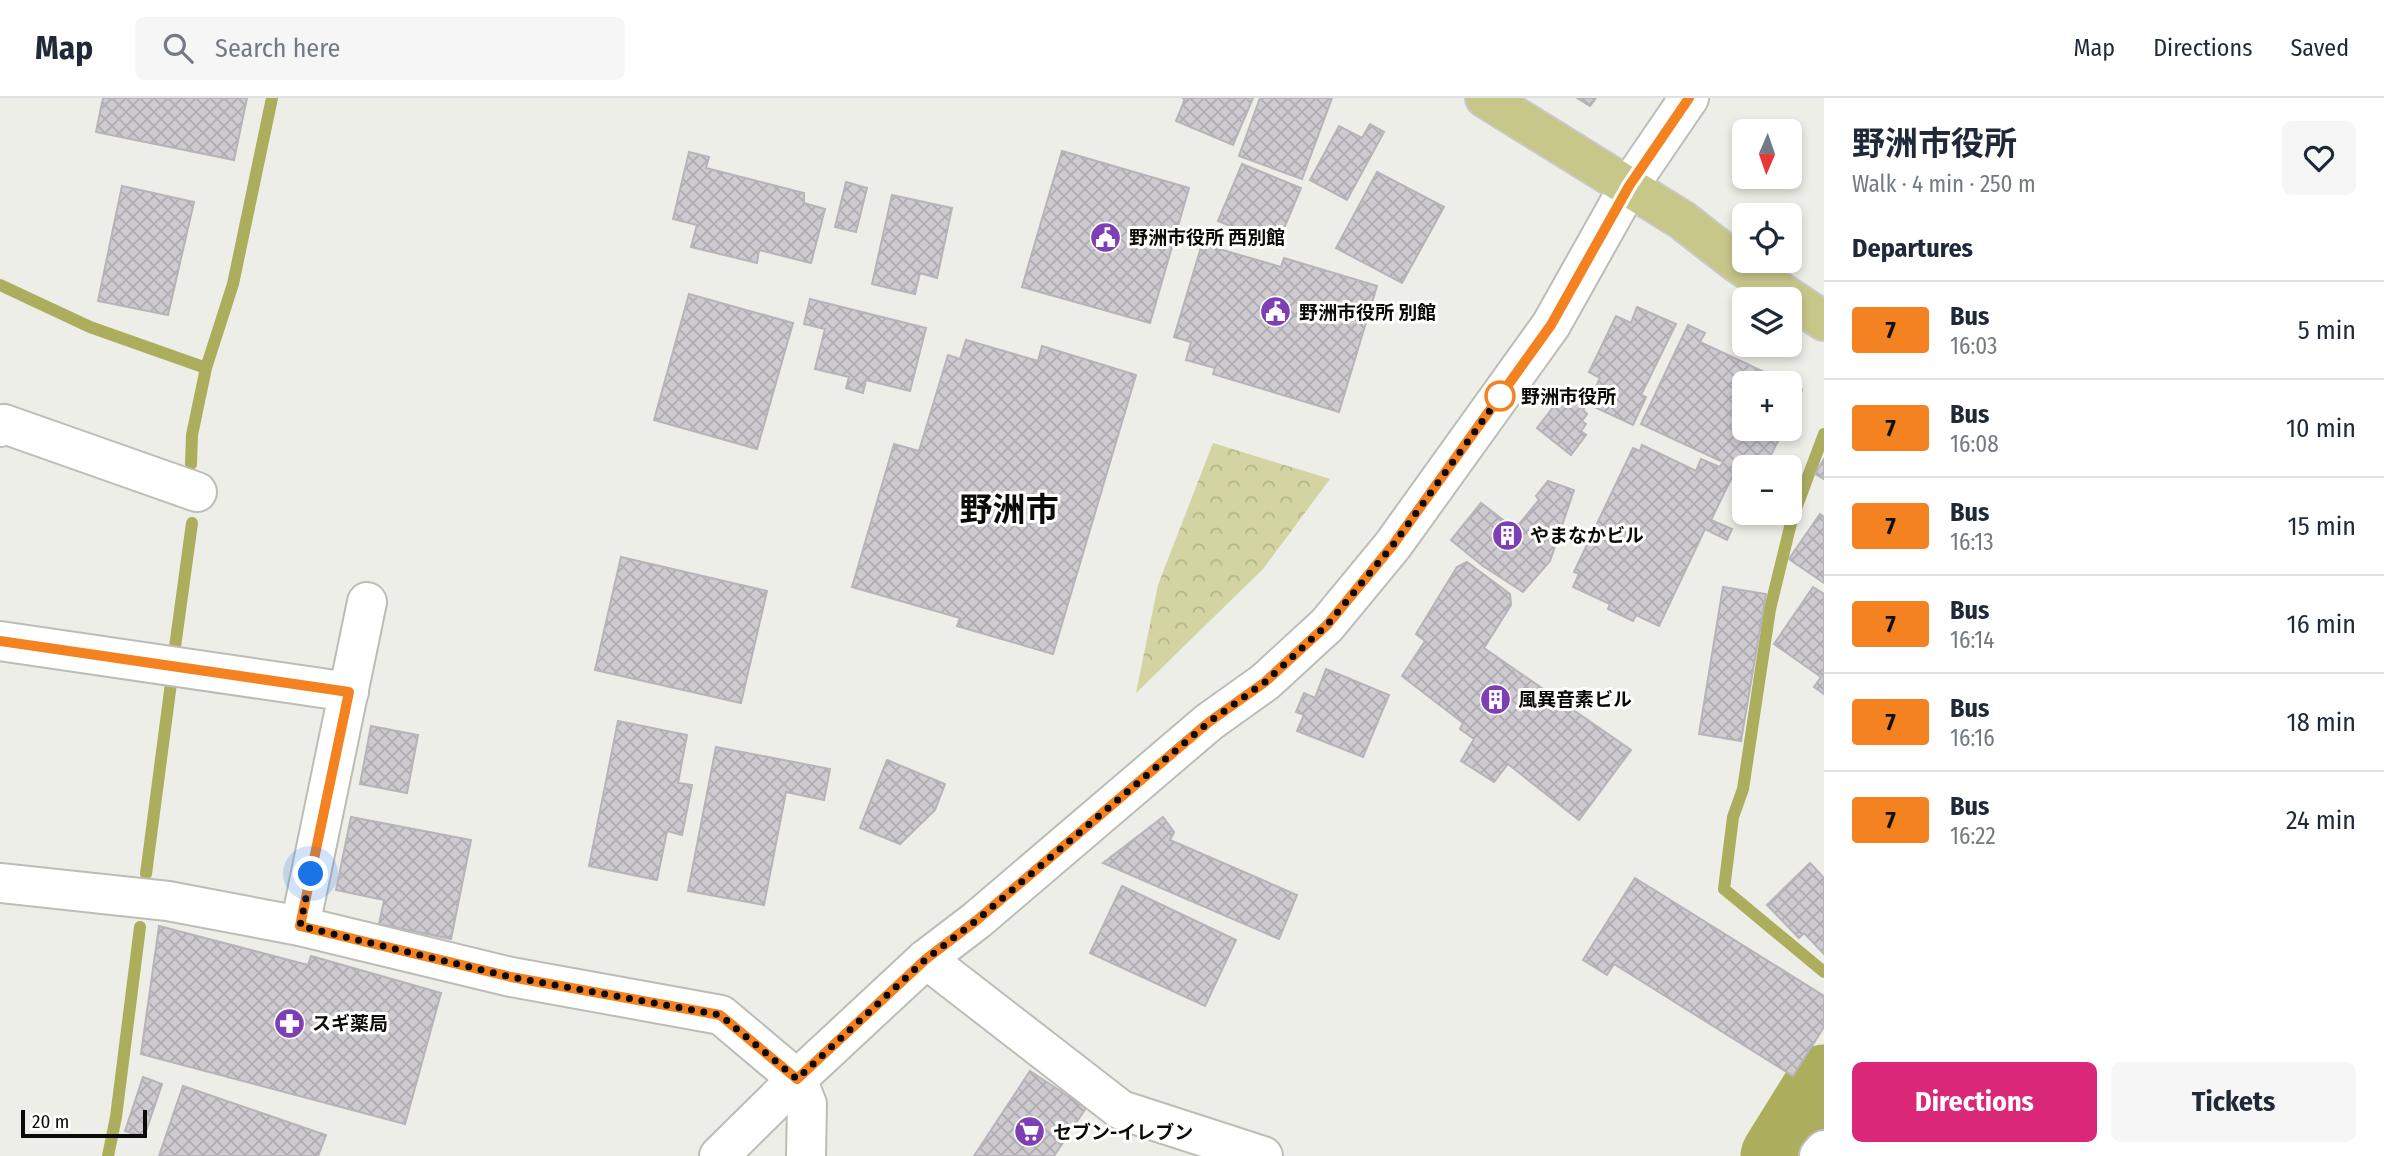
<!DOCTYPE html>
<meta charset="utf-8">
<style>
body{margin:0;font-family:"Fira Sans Condensed","Noto Sans JP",sans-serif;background:#f6f6f7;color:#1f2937;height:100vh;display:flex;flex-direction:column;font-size:26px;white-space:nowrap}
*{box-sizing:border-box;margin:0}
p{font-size:23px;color:#747a83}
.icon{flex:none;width:38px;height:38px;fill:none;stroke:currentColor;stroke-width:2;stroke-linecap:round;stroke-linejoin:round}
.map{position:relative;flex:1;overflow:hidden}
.side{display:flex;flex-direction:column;background:#fff;width:560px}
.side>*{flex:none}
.badge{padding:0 14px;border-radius:5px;font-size:24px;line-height:46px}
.needle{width:46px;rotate:182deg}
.tools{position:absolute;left:1732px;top:21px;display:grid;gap:14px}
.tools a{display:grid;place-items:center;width:70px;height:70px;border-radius:10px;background:#fff;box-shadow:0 4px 10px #0003;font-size:35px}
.scale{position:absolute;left:21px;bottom:18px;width:126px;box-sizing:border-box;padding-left:7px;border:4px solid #0b0b09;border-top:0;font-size:19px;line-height:24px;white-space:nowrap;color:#0b0b09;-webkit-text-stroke:5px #fffffe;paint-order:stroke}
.you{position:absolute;width:35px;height:35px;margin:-18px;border:5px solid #fff;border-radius:50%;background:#1a73e8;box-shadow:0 0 0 10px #1a73e833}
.map>.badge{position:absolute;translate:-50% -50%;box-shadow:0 0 0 4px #fff}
h2{padding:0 28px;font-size:26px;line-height:63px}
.round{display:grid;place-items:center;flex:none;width:74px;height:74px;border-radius:10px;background:#f6f6f7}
.headline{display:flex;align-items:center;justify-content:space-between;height:119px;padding:0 28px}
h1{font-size:33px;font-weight:700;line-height:52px}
.button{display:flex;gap:14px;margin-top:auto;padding:14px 28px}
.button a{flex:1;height:80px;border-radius:10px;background:#db2777;color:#fff;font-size:28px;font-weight:700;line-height:80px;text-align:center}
.button a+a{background:#f6f6f7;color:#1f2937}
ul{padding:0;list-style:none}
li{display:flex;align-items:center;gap:21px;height:98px;padding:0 28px;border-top:2px solid #e0e1e3}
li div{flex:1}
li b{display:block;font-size:26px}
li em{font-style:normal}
li .badge{min-width:77px;font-weight:700;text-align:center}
header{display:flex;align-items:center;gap:42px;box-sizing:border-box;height:98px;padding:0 35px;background:#fff;border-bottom:2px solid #e0e1e3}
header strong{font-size:33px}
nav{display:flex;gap:38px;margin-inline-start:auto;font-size:24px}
.search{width:490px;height:63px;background:#f6f6f7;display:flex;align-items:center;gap:18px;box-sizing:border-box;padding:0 24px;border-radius:10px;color:#747a83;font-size:26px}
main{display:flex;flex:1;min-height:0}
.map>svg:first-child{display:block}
</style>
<header>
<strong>Map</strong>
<div class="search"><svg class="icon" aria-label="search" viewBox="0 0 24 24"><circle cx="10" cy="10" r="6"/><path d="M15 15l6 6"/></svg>Search here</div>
<nav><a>Map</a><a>Directions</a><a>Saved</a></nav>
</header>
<main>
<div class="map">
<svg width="1824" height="1058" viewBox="0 0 1824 1058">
<defs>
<pattern id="park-crowns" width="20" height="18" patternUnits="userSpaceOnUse" patternTransform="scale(1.75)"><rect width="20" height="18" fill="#d3d4a2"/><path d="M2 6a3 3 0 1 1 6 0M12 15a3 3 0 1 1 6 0" fill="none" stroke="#b4b58a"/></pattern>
<pattern id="building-cross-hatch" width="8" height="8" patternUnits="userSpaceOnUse" patternTransform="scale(1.75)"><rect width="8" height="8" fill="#cdcad0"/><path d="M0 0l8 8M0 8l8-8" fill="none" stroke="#afacb1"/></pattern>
</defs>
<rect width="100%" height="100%" fill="#edeee7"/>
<path fill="url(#park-crowns)" d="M1213,345L1330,381L1263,471L1136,595L1158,487Z"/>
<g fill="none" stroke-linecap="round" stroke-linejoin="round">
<g stroke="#adad5e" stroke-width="12">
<path d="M0,187L90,229L206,270"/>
<path d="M1824,336L1792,421L1770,511L1743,691L1733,719L1724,791L1824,874"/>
<path d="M191,366L192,337L206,270L233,186L272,0"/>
<path d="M175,549L192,425"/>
<path d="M146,776L171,585"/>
<path d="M108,1058L116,1019L140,829"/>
</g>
<path stroke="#adad5e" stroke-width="75" d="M1778,1058L1824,984"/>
</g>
<g fill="url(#building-cross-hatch)" stroke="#b6b3b9" stroke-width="2">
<path d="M103,0H247L234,62L96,34Z"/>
<path d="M1182,0H1253L1233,47L1176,23L1185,1Z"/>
<path d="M1260,0H1332L1302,81L1239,58Z"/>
<path d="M1577,0H1596L1590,8Z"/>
<path d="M1370,26L1384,34L1347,102L1310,82L1339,28L1362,40Z"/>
<path d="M1062,53L1189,90L1150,225L1022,189Z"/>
<path d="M689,54L709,59L706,70L804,95V105L825,111L811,165L759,152L757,165L691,149L697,127L673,121Z"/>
<path d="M1242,66L1301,90L1277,147L1218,123Z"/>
<path d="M1377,74L1444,109L1402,185L1336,150Z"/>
<path d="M846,84L867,90L856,134L835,129Z"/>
<path d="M122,88L194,104L168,217L98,203Z"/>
<path d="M892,97L952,110L937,180L920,175L915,196L872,186Z"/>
<path d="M1202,146L1281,169L1284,160L1377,188L1339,314L1213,276L1215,270L1186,262L1191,244L1174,239Z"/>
<path d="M689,196L793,225L757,351L654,322Z"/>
<path d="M810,201L926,230L910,293L866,282L863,295L846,290L849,279L815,271L825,231L804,226Z"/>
<path d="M1637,209L1676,226L1641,297L1646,299L1633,327L1588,306L1600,280L1589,274L1616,218L1631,225Z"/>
<path d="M1688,227L1705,235L1700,244L1788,285H1745V331H1784L1765,369H1745V380L1734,375L1711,422L1732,431L1727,442L1705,431L1659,528L1636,517L1633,523L1608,511L1610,506L1573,489L1579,476L1574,474L1633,350L1640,353L1642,347L1696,373L1701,361L1720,369L1723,364L1641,326Z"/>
<path d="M966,242L1038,263L1042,248L1136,277L1053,556L957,528L960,520L852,489L894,346L919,353L948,257L960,261Z"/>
<path d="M1790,287L1802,292L1790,317Z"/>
<path d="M1573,295L1587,306L1583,312L1587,316L1582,323L1586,326L1581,333L1586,337L1571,357L1537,330L1562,298L1568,303Z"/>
<path d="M1824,361V381L1815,376Z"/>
<path d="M1548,383L1574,392L1550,463L1523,494L1483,468L1451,442L1481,405L1515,431L1539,402L1536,398Z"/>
<path d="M1820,416L1824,419V485L1789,461Z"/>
<path d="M621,459L767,493L741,605L595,572Z"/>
<path d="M1467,464L1510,496L1511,507L1484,550L1631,652L1579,722L1508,666L1494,684L1461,663L1474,641L1460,631L1463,625L1402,578L1425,543L1416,536L1457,469Z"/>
<path d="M1723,489L1766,496L1741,643L1699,636Z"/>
<path d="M1813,489L1824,496V596L1814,589L1821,579L1774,546Z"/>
<path d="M1326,571L1389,597L1363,659L1297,633L1304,617L1296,614L1304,595L1315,600Z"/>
<path d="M618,623L687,637L678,685L692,687L682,737L667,733L657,782L589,768Z"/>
<path d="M371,628L418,637L407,695L360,686Z"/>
<path d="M716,649L830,671L824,702L786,694L764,807L688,793Z"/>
<path d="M887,662L945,686L935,712L900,746L860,730Z"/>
<path d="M351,719L471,742L451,841L379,826L384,802L336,792Z"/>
<path d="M1163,719L1174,734L1170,742L1297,797L1279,841L1103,765Z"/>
<path d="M1810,765L1824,780V856L1804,835L1799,840L1767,807Z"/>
<path d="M1635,780L1824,898V929L1793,978L1614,866L1607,877L1583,862Z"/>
<path d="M1122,788L1236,842L1205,908L1090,855Z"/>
<path d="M159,828L308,867L311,858L441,895L405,1026L141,956Z"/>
<path d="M1030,973L1086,1010L1054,1058H974Z"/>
<path d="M143,979L162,986L144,1039L125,1033Z"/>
<path d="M183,988L326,1037L318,1058H159Z"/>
</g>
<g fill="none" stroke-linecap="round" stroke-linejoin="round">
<defs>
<g id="minor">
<path d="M0,329L4,326L197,394"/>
<path d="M0,543L349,594"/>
<path d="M0,785L168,803L300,828L511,879L721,917L797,981L807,1006L806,1058"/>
<path d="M300,828L367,504"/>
<path d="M926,861L1121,1012L1263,1058"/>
<path d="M719,1058L797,981L926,861L977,822L1209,624L1265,584L1327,527L1393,447L1551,227L1629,88L1689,0"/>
<path d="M1819,1058L1824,1052"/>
</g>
<path id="major" d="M1485,0L1682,122L1736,164L1824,223"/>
</defs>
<use href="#minor" stroke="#bcbdb6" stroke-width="42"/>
<use href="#major" stroke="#c9c9c9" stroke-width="42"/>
<use href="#minor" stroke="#fff" stroke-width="38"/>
<use href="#major" stroke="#c7c78a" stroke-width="38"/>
</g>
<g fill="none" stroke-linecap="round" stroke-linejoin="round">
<defs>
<path id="line" d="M0,543L349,594L300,828L511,879L720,917L797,981L926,861L977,822L1209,624L1265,584L1327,527L1393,447L1551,227L1629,88L1689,0"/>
</defs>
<use href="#line" stroke="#fff" stroke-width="16"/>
<use href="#line" stroke="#f58220" stroke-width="10"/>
<path stroke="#0b0b09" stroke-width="7" stroke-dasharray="0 12.6" d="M311,776L300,828L511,879L720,917L797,981L926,861L977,822L1209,624L1265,584L1327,527L1393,447L1504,293L1500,298"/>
</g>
<defs>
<symbol id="civic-disc" viewBox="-11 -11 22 22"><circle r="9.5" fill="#7f3fb4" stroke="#fffffe"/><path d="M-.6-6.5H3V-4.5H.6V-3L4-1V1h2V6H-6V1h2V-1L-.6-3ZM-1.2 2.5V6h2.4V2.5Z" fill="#fff"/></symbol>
<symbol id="building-disc" viewBox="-11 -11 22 22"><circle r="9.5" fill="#7f3fb4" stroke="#fffffe"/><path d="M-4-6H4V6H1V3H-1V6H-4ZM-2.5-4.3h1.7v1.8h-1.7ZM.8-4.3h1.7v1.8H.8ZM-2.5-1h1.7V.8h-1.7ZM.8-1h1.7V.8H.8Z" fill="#fff"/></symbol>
<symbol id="pharmacy-disc" viewBox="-11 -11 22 22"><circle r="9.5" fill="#7f3fb4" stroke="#fffffe"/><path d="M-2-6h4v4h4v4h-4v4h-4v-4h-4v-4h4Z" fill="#fff"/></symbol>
<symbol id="supermarket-disc" viewBox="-11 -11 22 22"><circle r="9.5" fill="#7f3fb4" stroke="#fffffe"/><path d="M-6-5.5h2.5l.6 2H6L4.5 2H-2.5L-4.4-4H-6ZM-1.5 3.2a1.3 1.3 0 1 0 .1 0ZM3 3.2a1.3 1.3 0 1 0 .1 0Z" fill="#fff"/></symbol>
</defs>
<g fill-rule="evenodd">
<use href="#civic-disc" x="1088" y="122" width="35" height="35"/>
<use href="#civic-disc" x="1258" y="196" width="35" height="35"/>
<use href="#building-disc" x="1490" y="420" width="35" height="35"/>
<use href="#building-disc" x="1478" y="584" width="35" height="35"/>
<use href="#pharmacy-disc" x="272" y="908" width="35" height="35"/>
<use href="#supermarket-disc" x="1012" y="1016" width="35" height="35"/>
</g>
<circle fill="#fff" stroke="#f58220" stroke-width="3.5" cx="1500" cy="298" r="14"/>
<g text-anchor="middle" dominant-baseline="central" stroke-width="6" stroke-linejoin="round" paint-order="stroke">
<g font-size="19" font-weight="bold" fill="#0b0b09" stroke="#fffffe" text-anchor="start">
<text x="1129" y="139">野洲市役所 西別館</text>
<text x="1299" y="214">野洲市役所 別館</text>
<text x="1530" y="437">やまなかビル</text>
<text x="1518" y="601">風異音素ビル</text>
<text x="312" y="925">スギ薬局</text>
<text x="1053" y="1034">セブン-イレブン</text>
</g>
<g font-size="19" font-weight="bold" fill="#0b0b09" stroke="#fffffe" text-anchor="start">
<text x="1521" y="298">野洲市役所</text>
</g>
<g font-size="33" font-weight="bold" fill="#0b0b09" stroke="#fffffe">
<text x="1009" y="412">野洲市</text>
</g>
</g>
</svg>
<div class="tools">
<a><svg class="needle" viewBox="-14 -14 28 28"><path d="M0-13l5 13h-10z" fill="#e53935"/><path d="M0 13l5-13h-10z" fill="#747a83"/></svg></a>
<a><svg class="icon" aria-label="locate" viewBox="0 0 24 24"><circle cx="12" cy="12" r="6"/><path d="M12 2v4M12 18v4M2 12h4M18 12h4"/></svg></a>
<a><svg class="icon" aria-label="layers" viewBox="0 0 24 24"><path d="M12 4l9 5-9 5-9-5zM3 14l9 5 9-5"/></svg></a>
<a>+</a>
<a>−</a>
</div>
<div class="scale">20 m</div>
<div class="you" style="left:311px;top:776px"></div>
</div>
<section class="side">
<div class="headline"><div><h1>野洲市役所</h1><p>Walk · 4 min · 250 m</p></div><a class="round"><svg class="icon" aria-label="heart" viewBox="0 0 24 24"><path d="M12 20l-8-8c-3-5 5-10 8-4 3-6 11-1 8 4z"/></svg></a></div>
<h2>Departures</h2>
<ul>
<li><span class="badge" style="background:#f58220;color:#111">7</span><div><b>Bus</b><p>16:03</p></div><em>5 min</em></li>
<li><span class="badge" style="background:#f58220;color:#111">7</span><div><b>Bus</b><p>16:08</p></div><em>10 min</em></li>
<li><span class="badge" style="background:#f58220;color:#111">7</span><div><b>Bus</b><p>16:13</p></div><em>15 min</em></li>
<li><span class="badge" style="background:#f58220;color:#111">7</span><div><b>Bus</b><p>16:14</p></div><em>16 min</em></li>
<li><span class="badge" style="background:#f58220;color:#111">7</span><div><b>Bus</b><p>16:16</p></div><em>18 min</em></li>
<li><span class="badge" style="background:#f58220;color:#111">7</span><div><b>Bus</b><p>16:22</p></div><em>24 min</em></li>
</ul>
<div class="button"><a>Directions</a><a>Tickets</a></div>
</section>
</main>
